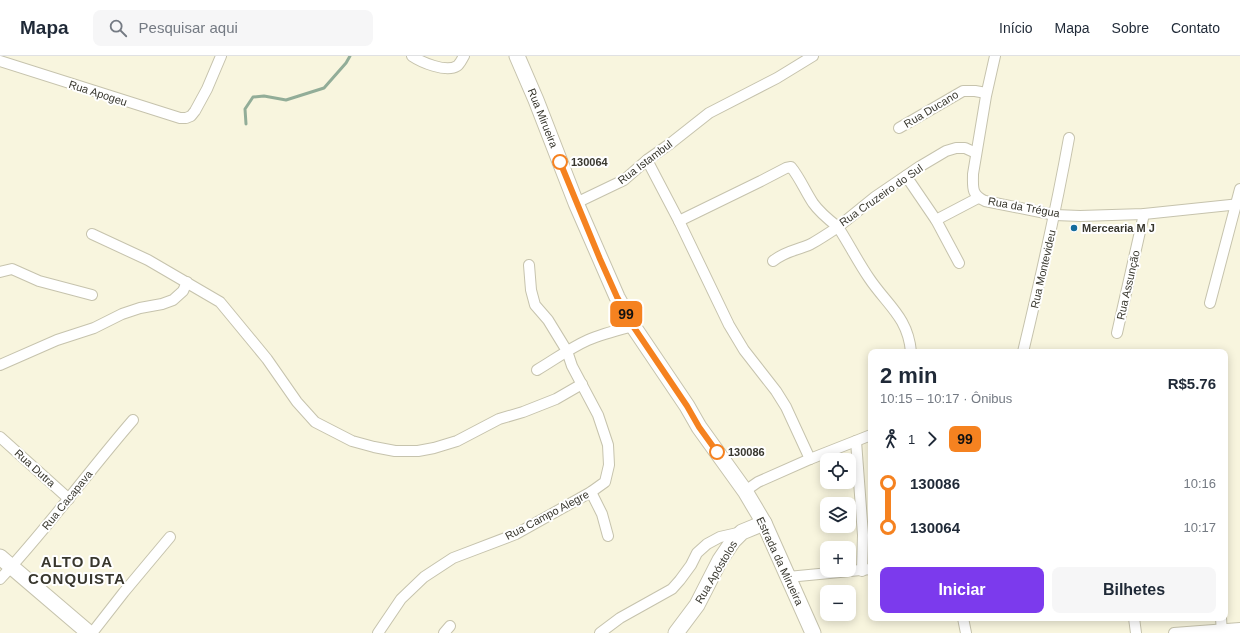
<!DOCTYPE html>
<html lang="pt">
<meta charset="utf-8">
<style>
body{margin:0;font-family:Arial,sans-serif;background:#f6f6f7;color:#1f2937;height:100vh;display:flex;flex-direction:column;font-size:15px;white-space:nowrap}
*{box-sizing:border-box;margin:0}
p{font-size:13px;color:#747a83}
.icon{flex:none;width:22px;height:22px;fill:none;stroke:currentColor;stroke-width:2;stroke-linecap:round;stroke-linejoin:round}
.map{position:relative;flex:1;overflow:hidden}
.side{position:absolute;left:868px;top:293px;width:360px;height:272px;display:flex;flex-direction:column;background:#fff;border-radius:8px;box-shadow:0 2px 10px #0003}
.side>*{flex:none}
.badge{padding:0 8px;border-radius:6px;font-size:14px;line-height:26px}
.tools{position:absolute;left:820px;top:397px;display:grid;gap:8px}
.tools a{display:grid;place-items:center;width:36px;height:36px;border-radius:8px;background:#fff;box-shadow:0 2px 10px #0003;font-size:20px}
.map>.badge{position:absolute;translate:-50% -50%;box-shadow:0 0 0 2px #fff}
.legs{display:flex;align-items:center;gap:6px;height:44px;padding:0 12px;font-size:13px}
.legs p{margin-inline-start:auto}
.headline{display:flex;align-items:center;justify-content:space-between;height:68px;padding:0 12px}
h1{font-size:22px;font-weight:800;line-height:30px}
.cta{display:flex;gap:8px;margin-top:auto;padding:8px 12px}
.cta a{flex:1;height:46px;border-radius:8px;background:#7c3aed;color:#fff;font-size:16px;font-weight:800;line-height:46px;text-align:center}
.cta a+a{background:#f6f6f7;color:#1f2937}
ul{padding:0 12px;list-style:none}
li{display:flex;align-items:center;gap:14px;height:44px;font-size:15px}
li i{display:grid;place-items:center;width:6px;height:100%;margin:0 5px;background:currentColor}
li i::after{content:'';width:10px;height:10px;margin:-5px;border:3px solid;border-radius:50%;background:#fff}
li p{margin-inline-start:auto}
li:first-child i{background:linear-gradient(#0000 50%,currentColor 0)}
li:last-child i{background:linear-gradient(currentColor 50%,#0000 0)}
header{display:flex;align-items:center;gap:24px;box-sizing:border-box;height:56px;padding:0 20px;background:#fff;border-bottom:1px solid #e0e1e3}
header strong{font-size:19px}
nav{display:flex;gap:22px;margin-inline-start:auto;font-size:14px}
.search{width:280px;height:36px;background:#f6f6f7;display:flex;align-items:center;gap:10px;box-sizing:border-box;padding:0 14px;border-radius:8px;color:#747a83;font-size:15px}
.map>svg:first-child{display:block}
</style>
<header>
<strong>Mapa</strong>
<div class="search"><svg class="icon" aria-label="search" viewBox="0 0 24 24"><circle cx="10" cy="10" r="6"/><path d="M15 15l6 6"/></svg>Pesquisar aqui</div>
<nav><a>Início</a><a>Mapa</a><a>Sobre</a><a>Contato</a></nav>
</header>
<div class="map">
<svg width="1240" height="577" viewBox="0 0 1240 577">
<rect width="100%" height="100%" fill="#f8f5de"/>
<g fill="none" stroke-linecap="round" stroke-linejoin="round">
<path stroke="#92ad98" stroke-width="3" d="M246,68L245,53L253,41L264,40L286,44L324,32L346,7L350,0"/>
<defs>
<g id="street">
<path d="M412,0C421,6 446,17 457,10C460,8 462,3 464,0"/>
<path d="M995,0L986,40L973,118C973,131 971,139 985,145L1055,159L1080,160L1144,158L1240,148"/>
<path d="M0,5L180,62H186L191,60L195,55L207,33L221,0"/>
<path d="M899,72L963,35H975L986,37"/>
<path d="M647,104L679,165L729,269L744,294L776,335L786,351L810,403"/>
<path d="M906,120L936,164L959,207"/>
<path d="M576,147L624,124L647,104L671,87L709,57L777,22L813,0"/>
<path d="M936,164L978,142"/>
<path d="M679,165L761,125L786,112L791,111C800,122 805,135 813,147C820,157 829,164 838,171L875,141L919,111L946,95L956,92H965L976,97"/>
<path d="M92,178L148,204L220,246L267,303L297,346L315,366L352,385L374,391L395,395H418L434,392L457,385L499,363L523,356L556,343L582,328"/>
<path d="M773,205C787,194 796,195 811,188C820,183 829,177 838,171C849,188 858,206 869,222C887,249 908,261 911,296"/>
<path d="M0,216L12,213L39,225L92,239"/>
<path d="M1210,247L1240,133"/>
<path d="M1117,277L1144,158"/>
<path d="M1023,296C1040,225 1056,154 1069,82"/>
<path d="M0,309L57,284L94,272L122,258L140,252L162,248L173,244L183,235L187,226"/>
<path d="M537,314C554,304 570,292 588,284C602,278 618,274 633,270"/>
<path d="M0,381L69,443"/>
<path d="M856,385L863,479L862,515"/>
<path d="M745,435L758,426L810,403L871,379"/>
<path d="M591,436L602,458L608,480"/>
<path d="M788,521L871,513"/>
<path d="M0,523C47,473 88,416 133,364"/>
<path d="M963,562L966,577"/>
<path d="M1134,562L1136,577"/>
<path d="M1221,562L1222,577"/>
<path d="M92,577L124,536L170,481"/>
<path d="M378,577L401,543L424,521L453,502L516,478L591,436L605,426L609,409L608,389L598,359L572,310L567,295L548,264L535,249L531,234L529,209"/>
<path d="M444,577L450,570"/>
<path d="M600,577L620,562L672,533L680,524L691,509L697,497L707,488L720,481L742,476"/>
<path d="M1174,577L1240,572"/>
</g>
<g id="secondary">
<path d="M517,0L536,44L576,147L617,241L633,270L687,350L699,371L745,435L764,467L813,577"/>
<path d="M0,501L89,577"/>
<path d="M676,577L697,549L720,504L733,485L742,476L764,467"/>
</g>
</defs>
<use href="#street" stroke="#c6c3ad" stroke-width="12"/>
<use href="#secondary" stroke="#c6c3ad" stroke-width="17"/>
<use href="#street" stroke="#fff" stroke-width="10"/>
<use href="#secondary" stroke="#fff" stroke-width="15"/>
</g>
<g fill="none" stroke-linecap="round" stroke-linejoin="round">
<defs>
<path id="line-1" d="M560,106L600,203L617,241L633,270L687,350L699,371L717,396"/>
</defs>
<use href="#line-1" stroke="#fff" stroke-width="9"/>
<use href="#line-1" stroke="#f58220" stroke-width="6"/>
</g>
<g fill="#fff" stroke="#f58220" stroke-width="2">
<circle cx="560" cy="106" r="7"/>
<circle cx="717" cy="396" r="7"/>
</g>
<circle fill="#156c9c" stroke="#fff" stroke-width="1.5" cx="1074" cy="172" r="4"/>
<g text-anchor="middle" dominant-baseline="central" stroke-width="4" stroke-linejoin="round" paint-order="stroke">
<g font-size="11" fill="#38372e" stroke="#fff">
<text transform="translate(98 37) rotate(18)">Rua Apogeu</text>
<text transform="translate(931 53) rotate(-31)">Rua Ducano</text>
<text transform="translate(543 62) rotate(68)">Rua Mirueira</text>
<text transform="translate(645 106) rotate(-37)">Rua Istambul</text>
<text transform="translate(881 139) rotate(-35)">Rua Cruzeiro do Sul</text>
<text transform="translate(1024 151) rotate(10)">Rua da Trégua</text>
<text transform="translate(1043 213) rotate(-77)">Rua Montevideu</text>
<text transform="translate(1128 229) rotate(-77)">Rua Assunção</text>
<text transform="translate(35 412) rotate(42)">Rua Dutra</text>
<text transform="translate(67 444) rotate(-51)">Rua Cacapava</text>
<text transform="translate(547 459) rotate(-28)">Rua Campo Alegre</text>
<text transform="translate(780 505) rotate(65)">Estrada da Mirueira</text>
<text transform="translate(716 516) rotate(-59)">Rua Apóstolos</text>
</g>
<g font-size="11" font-weight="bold" fill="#38372e" stroke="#fff" text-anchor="start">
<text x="571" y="106">130064</text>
<text x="728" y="396">130086</text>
</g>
<g font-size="11" font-weight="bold" fill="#38372e" stroke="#fff" text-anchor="start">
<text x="1082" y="172">Mercearia M J</text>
</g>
<g font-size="15" font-weight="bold" letter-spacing="1" fill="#38372e" stroke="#fff">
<text x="77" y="505">ALTO DA<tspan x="77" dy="17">CONQUISTA</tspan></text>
</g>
</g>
</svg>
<div class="tools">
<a><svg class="icon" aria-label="locate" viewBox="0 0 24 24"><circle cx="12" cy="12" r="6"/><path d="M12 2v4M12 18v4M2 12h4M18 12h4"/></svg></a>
<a><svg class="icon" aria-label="layers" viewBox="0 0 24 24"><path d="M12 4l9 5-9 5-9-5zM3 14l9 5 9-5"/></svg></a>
<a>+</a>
<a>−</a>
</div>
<b class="badge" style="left:626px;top:258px;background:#f58220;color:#111">99</b>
<section class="side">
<div class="headline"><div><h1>2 min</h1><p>10:15 – 10:17 · Ônibus</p></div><b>R$5.76</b></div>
<div class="legs"><svg class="icon" aria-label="walk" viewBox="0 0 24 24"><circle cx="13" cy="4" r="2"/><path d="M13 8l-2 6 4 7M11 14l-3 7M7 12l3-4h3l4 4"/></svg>1<svg class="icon" aria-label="forward" viewBox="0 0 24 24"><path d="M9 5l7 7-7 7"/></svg><b class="badge" style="background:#f58220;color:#111">99</b></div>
<ul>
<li><i style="color:#f58220"></i><b>130086</b><p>10:16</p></li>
<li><i style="color:#f58220"></i><b>130064</b><p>10:17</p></li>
</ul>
<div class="cta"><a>Iniciar</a><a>Bilhetes</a></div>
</section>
</div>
